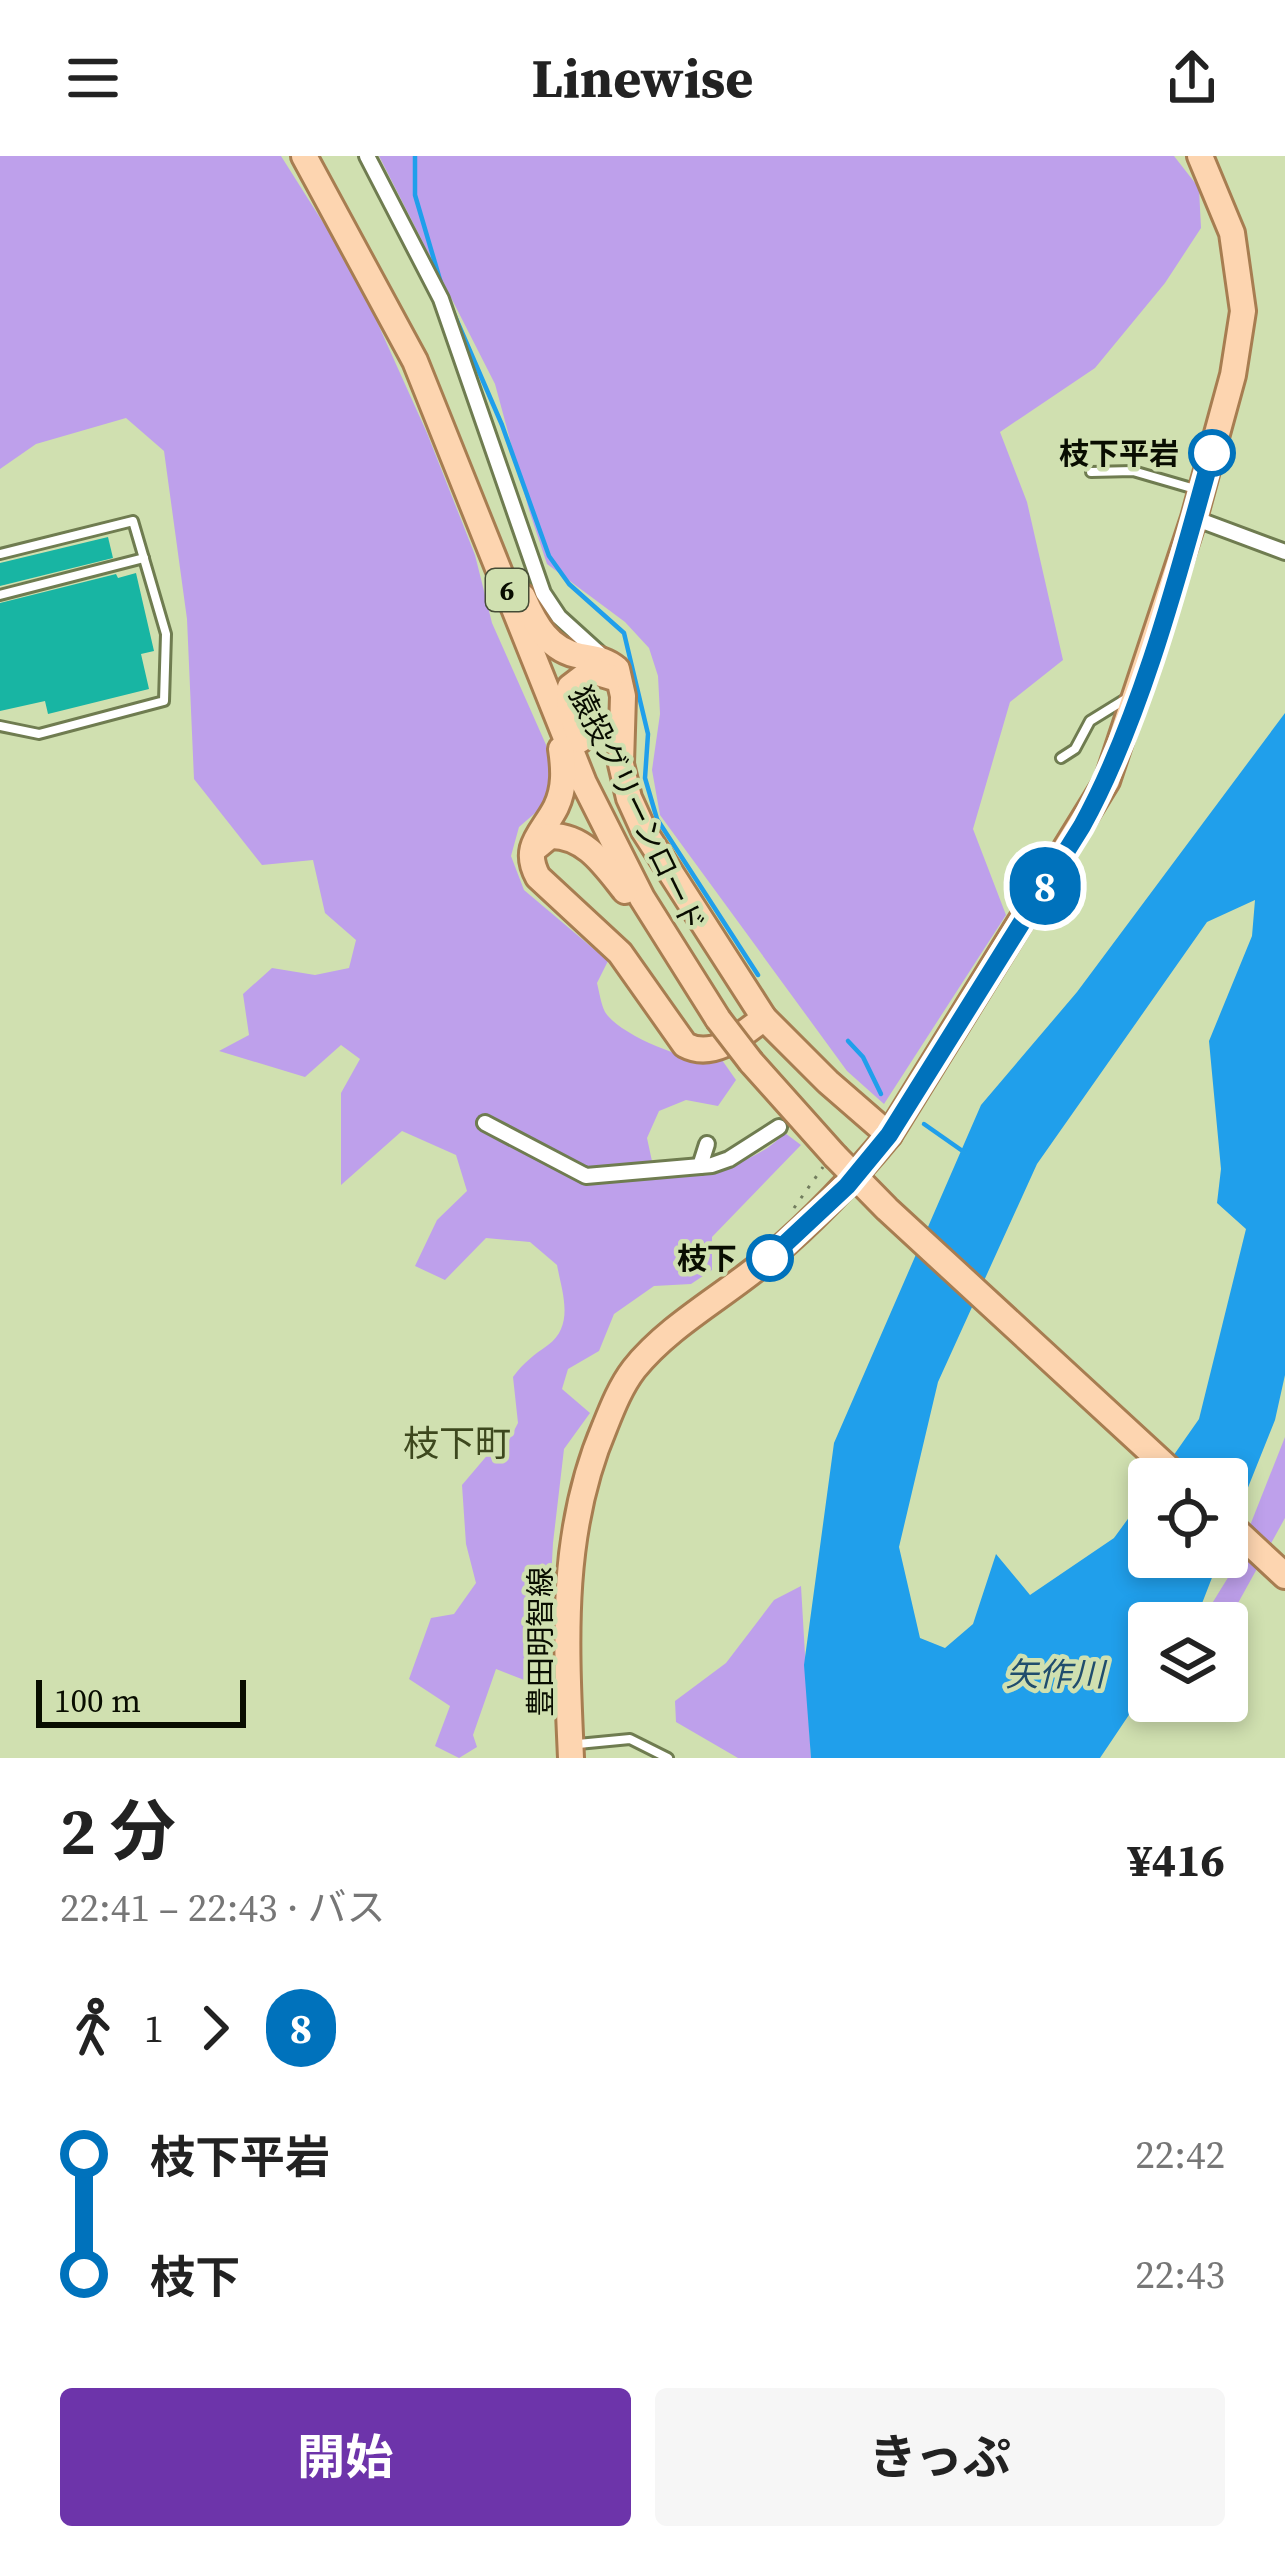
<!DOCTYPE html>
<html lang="ja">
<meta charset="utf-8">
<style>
body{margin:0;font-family:"Source Serif 4","Noto Sans JP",serif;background:#f6f6f6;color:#222;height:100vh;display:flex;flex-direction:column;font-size:45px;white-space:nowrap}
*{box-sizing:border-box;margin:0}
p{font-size:39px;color:#767676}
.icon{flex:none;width:66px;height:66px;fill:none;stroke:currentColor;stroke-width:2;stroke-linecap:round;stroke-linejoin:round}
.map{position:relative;height:1602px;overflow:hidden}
.sheet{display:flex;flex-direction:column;background:#fff;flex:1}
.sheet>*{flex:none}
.badge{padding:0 24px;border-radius:39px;font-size:42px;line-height:78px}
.controls{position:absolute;left:1128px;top:1302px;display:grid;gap:24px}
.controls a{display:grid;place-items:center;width:120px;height:120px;border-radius:12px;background:#fff;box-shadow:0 6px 18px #0003;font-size:60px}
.scale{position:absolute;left:36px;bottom:30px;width:210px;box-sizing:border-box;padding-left:12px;border:6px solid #090d01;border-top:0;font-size:33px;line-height:42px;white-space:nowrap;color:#090d01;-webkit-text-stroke:9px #d0e0b0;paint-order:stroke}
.map>.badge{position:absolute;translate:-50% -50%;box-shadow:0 0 0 6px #fff}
.legs{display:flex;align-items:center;gap:18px;height:132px;padding:0 60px;font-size:39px}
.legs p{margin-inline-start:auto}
.head{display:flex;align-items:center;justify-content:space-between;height:204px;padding:0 60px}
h1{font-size:66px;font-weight:700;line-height:90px}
.button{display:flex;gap:24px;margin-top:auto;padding:24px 60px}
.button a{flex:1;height:138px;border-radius:12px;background:#6d34aa;color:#fff;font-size:48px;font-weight:700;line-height:138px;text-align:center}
.button a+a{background:#f6f6f6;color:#222}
ul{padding:0 60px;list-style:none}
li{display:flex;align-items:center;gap:42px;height:120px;font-size:45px}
li i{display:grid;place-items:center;width:18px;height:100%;margin:0 15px;background:currentColor}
li i::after{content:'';width:30px;height:30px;margin:-15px;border:9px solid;border-radius:50%;background:#fff}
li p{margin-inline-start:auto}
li:first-child i{background:linear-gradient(#0000 50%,currentColor 0)}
li:last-child i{background:linear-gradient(currentColor 50%,#0000 0)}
header{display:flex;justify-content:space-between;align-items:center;height:156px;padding:0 60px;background:#fff;font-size:54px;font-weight:700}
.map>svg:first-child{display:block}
</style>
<header><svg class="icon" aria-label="menu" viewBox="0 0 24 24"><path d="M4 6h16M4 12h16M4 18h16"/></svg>Linewise<svg class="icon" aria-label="share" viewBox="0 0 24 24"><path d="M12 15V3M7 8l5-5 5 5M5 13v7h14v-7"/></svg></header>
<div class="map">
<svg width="1285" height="1602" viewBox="0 0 1285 1602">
<rect width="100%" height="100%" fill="#d0e0b0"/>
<g fill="#bea0eb">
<path d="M0,0H281L355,117L427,277L475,399L492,467L551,600L556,622L549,645L519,671L511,700L524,734L608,805L597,827C599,835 601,848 605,856C620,880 695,910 722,904L736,924L718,950L686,944L659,955L647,982L655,1019C702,1017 750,1013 785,977L801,989L712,1081V1114L691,1128L654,1130L614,1158L599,1195L568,1213L562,1233L590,1257L564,1293L553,1387L545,1532L496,1513L473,1579L477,1591L459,1602L435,1590L450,1550L409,1523L431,1462L454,1458L476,1427L466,1388L462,1329L490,1296L506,1290L518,1267L513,1221C524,1206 534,1199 548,1189C575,1169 562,1136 557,1109L530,1086L486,1082L445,1124L415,1110L437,1064L467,1035L456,999L402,975L341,1029V937L360,903L341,889L305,921L219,895L249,879L243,838L272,812L315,819L349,812L356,784L325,757L313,704L262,709L194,623L187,463L164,295L126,262L36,288L0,313Z"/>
<path d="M379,0H1174L1199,32L1201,72L1165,127L1095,212L1000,276L1027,346L1063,504L1010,546L973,673L1006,759L884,948L847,915L660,659L652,614L660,558L658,520L649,492L625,466L547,408L529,354L495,228Z"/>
<path d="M1285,1281V1362L1227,1467H1200L1232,1415Z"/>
<path d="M801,1430L811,1602H738L676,1566L675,1545L726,1507L774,1444Z"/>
</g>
<path fill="#209feb" d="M1285,557V1219L1275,1264L1227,1384V1323H1157L1199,1263L1246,1073L1217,1047L1221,1013L1209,885L1252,780L1255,744L1207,766L1037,1008L938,1226L899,1391L920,1482L945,1492L973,1468L996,1398L1030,1439L1114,1382L1149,1334V1401H1220L1201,1450L1190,1467H1149V1529L1100,1602H811L804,1509L834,1287L981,949L1077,836Z"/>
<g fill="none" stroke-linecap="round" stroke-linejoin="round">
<g stroke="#209feb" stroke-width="4.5">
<path d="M415,0V39L443,134"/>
<path d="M448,144L502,269L549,400L569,428L624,477L648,578L645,622L657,663L758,819"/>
<path d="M848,885L863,901L881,938"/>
<path d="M924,968L964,996"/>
</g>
</g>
<g fill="#18b5a3">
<path d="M108,381L113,402L0,430V407Z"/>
<path d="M136,417L154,495L141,498L149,533L48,558L45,545L0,555V447L116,418L118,422Z"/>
</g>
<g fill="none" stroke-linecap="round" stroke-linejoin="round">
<defs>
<g id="lane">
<path d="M1091,316L1133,315L1195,333"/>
<path d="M0,398L133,365L166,478L164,545L39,578L0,570"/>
<path d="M0,439L144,402"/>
<path d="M1061,602L1075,593L1090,565L1124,544"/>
<path d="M578,1588L630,1583L668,1602"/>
</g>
<g id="street">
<path d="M367,0L441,143L543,437L559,461L602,500"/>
<path d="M1194,362L1285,396"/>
<path d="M485,967L586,1020L712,1009L729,1003L779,971"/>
<path d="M700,1010L707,988"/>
</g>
<g id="primary">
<path d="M304,0L415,205L584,627L642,742L718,863"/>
<path d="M523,441C535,468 549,495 581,500C596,503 605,503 617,513L623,540L621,608L629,642L644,675L764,862L828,926L889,979"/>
<path d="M580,584L569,549L570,531L591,515L611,521"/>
<path d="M561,593C564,613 565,632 556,651C543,677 521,690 538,721L620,797L685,889C713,904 742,879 764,862"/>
<path d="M533,694L550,680C585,679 605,710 625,735"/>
<path d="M751,906L835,1000"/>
<path d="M1227,1366L1285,1420"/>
<path d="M571,1602C566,1488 559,1377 605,1270C613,1250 621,1230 634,1213C669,1169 726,1139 768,1103C813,1065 852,1024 889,979L1107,625L1194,362L1233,219L1243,155L1232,77L1200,0"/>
</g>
</defs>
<use href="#lane" stroke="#6f7c50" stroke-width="14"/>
<use href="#street" stroke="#6f7c50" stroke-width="20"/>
<use href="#primary" stroke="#a77d51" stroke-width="30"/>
<path stroke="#727d5e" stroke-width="3" stroke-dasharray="3 9" stroke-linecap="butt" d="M794,1052L823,1011"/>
<use href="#lane" stroke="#fff" stroke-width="8"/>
<use href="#street" stroke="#fff" stroke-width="14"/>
<use href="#primary" stroke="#fdd5b0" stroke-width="24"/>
<defs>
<g id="primary-bridge">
<path d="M718,863L751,906"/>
<path d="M835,1000L887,1053L1180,1323"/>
</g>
</defs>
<use href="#primary-bridge" stroke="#a77d51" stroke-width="30" stroke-linecap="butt"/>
<use href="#primary-bridge" stroke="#fdd5b0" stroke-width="24"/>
</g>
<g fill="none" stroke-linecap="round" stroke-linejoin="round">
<defs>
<path id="line-1" d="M770,1102L847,1030L889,979L1082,670C1141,563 1179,416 1212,297"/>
</defs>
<use href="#line-1" stroke="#fff" stroke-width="27"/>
<use href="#line-1" stroke="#0072bc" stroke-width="18"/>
</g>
<g fill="#fff" stroke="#0072bc" stroke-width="6">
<circle cx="1212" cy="297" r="21"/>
<circle cx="770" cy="1102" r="21"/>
</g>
<g text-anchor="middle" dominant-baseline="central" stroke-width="9" stroke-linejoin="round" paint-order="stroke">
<rect fill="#d0e0b0" stroke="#454c36" stroke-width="3" x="486" y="413" width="42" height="42" rx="9"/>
<g font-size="27" font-weight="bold" fill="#090d01">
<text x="507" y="434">6</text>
</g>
<g font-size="30" font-weight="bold" fill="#090d01" stroke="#d0e0b0" text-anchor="end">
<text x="1179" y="297">枝下平岩</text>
<text x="737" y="1102">枝下</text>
</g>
<g font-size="30" fill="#090d01" stroke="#d0e0b0">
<text transform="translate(637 653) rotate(64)">猿投グリーンロード</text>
<text transform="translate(540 1486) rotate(-90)">豊田明智線</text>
</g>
<g font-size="33" font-style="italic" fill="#204d6d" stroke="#d0e0b0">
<text x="1055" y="1518">矢作川</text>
</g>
<g font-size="36" fill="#3d481e" stroke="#d0e0b0">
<text x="457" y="1287">枝下町</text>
</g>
</g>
</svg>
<div class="controls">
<a><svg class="icon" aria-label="locate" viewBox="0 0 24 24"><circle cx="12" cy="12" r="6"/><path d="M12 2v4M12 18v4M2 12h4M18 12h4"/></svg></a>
<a><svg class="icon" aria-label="layers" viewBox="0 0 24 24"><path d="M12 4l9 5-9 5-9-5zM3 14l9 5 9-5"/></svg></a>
</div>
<div class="scale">100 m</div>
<b class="badge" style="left:1045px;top:730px;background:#0072bc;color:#fff">8</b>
</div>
<section class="sheet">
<div class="head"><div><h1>2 分</h1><p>22:41 – 22:43 · バス</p></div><b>¥416</b></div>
<div class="legs"><svg class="icon" aria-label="walk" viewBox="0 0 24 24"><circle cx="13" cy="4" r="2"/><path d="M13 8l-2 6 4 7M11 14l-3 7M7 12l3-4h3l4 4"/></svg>1<svg class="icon" aria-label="forward" viewBox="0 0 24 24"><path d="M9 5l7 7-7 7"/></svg><b class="badge" style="background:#0072bc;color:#fff">8</b></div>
<ul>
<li><i style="color:#0072bc"></i><b>枝下平岩</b><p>22:42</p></li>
<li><i style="color:#0072bc"></i><b>枝下</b><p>22:43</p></li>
</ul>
<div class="button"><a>開始</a><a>きっぷ</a></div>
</section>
